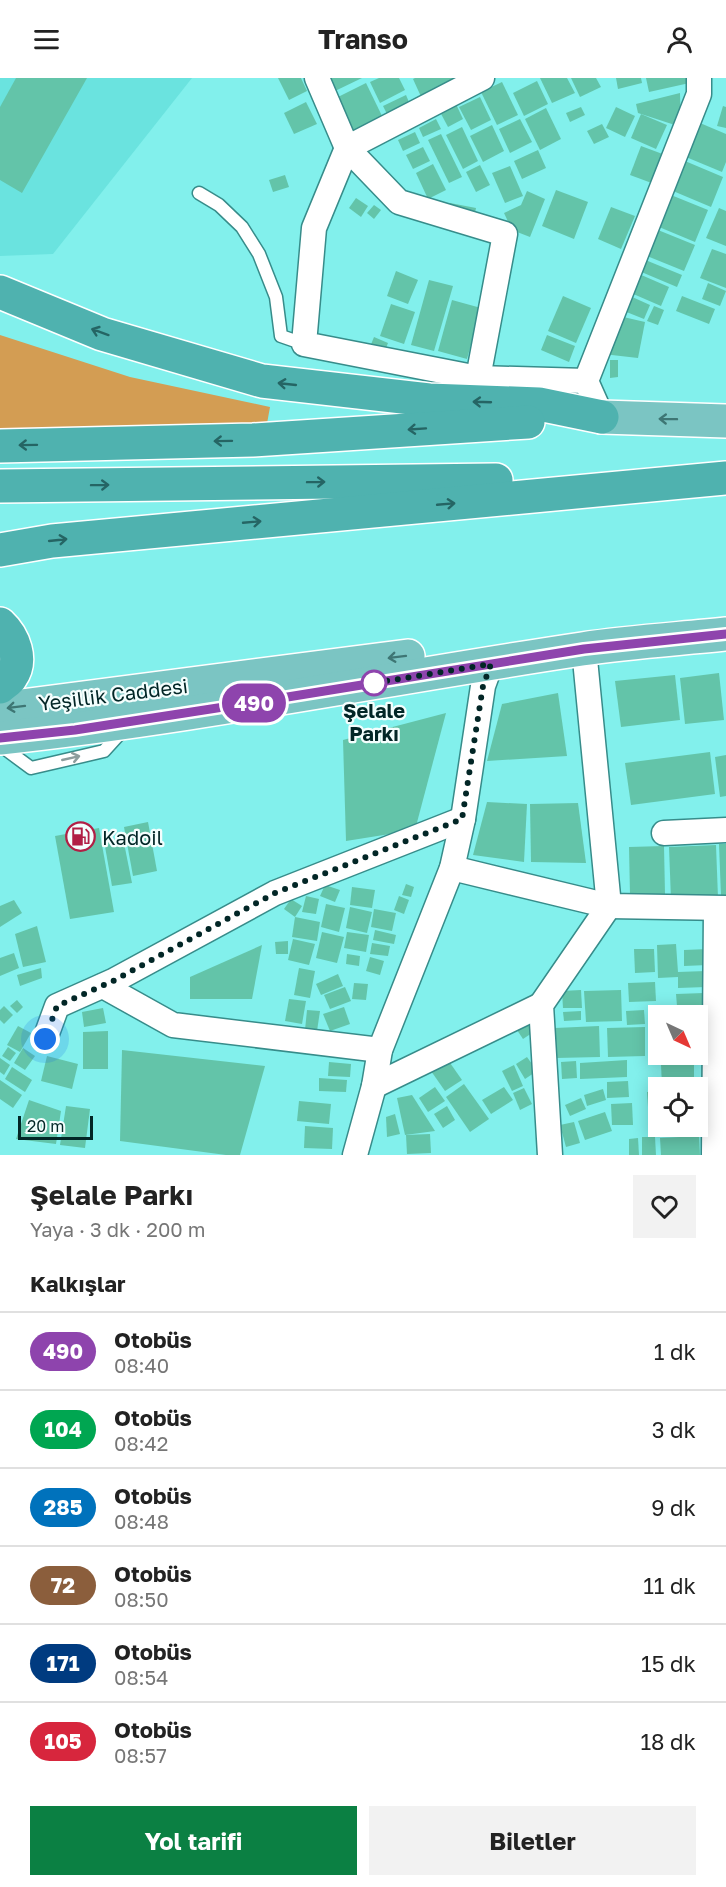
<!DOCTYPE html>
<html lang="tr">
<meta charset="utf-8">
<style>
body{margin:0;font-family:"Golos Text",sans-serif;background:#f2f2f2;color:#222;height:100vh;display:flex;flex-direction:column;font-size:22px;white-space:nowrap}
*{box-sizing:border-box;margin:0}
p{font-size:20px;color:#767676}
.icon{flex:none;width:33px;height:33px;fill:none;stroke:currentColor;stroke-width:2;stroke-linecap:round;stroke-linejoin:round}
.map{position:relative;height:1077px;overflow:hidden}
.sheet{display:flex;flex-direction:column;background:#fff;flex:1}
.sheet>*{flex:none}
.badge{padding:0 12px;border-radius:20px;font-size:21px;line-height:39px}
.needle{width:39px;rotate:136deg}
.buttons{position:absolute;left:648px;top:927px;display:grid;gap:12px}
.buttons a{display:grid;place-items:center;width:60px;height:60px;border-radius:0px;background:#fff;box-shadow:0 3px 15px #0003;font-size:30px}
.scale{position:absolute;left:18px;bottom:15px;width:75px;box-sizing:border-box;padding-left:6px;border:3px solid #022626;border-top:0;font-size:16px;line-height:21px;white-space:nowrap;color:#022626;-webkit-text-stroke:4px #f4fefd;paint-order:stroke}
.you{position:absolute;width:30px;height:30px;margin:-15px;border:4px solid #fff;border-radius:50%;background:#1a73e8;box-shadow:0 0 0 9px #1a73e833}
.map>.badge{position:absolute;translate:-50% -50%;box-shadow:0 0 0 3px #fff}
h2{padding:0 30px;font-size:22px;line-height:54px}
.round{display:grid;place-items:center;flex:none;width:63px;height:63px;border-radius:0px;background:#f2f2f2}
.headline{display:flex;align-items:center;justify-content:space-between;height:102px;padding:0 30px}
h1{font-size:28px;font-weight:700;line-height:45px}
.primary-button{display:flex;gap:12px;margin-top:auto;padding:12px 30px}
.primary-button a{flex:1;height:69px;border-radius:0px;background:#0b8043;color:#fff;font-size:24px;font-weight:700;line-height:69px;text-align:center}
.primary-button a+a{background:#f2f2f2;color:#222}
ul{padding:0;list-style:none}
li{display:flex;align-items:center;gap:18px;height:78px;padding:0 30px;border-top:2px solid #e0e0e0}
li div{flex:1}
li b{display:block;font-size:22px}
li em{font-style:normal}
li .badge{min-width:66px;font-weight:700;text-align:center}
header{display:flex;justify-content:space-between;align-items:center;height:78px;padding:0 30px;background:#fff;font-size:27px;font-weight:700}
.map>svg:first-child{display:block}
</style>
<header><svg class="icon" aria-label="menu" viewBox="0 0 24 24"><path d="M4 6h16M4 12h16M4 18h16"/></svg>Transo<svg class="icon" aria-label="person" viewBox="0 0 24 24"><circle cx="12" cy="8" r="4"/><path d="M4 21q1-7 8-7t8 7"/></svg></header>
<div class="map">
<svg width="726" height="1077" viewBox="0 0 726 1077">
<rect width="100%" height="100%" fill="#82f0ec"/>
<path fill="#6ae3df" d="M0,0H192L53,176L0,178Z"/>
<path fill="#d39d53" d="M0,257L130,299L270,329L266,351L0,354Z"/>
<g fill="#63c4a9">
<path d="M16,0H87L22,115L0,102V29Z"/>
<path d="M278,0H301L307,13L289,22Z"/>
<path d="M329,0H362L335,13Z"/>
<path d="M379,0H399L405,12L380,25L370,4Z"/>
<path d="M415,0H453L457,7L423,23L413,1Z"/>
<path d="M540,0H567L575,15L552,25Z"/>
<path d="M571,0H596L601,9L580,19Z"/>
<path d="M616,0H641L642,5L618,11Z"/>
<path d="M646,0H693L694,4L649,14Z"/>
<path d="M537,3L548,26L524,38L513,15Z"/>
<path d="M502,4L518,37L497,47L481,14Z"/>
<path d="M366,5L383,40L353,55L336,20Z"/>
<path d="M680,15L681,49L638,35L636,26Z"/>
<path d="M406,17L411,29L389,40L383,28Z"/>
<path d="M480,19L491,42L471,52L459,29Z"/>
<path d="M306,24L317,46L294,56L284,35Z"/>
<path d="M455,24L463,41L448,49L439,32Z"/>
<path d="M723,28L726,29V50L717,48Z"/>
<path d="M581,29L585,37L570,44L566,35Z"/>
<path d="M616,29L635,38L625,59L606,50Z"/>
<path d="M546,30L561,61L540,72L525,41Z"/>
<path d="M641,36L667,47L656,71L631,60Z"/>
<path d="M436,41L441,51L423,59L419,50Z"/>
<path d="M520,41L532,64L510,75L499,51Z"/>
<path d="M700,45L726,56V84L722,94L686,79Z"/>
<path d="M602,46L609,59L594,66L587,53Z"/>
<path d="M492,47L504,73L483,84L470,58Z"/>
<path d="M462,49L478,83L463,91L446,57Z"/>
<path d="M415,54L420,65L403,73L398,62Z"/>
<path d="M441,56L462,99L449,105L428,62Z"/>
<path d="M641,68L668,78L657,107L630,97Z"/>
<path d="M423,69L430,83L413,91L406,77Z"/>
<path d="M538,72L546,90L522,101L514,83Z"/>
<path d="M685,83L723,99L711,129L673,113Z"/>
<path d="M433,86L446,112L428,121L416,95Z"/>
<path d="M480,87L490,107L476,114L466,94Z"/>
<path d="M510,88L523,118L505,125L492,95Z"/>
<path d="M285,97L289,109L273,114L269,102Z"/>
<path d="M556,112L588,124L574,161L542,148Z"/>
<path d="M527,113L545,121L530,159L512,152L504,135L521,127Z"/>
<path d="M671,117L708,132L695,164L659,149Z"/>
<path d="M356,120L368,128L361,139L349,130Z"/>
<path d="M450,125L476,130L474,140L448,135Z"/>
<path d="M374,127L381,132L374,141L367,135Z"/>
<path d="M611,129L635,138L621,171L598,161Z"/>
<path d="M719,130L726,133V168L706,160Z"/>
<path d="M658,152L695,167L684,193L647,178Z"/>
<path d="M712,171L726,176V210L700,200Z"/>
<path d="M643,181L682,197L677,209L639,193Z"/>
<path d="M396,193L418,202L408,226L387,218Z"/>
<path d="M639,196L669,209L661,228L631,215Z"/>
<path d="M429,202L453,208L434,273L411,267Z"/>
<path d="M708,205L726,213L720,228L702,221Z"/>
<path d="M563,218L591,230L576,265L548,253Z"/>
<path d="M630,218L650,227L644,241L624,233Z"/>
<path d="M682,218L715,231L709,246L676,233Z"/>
<path d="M452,222L481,230L467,281L438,273Z"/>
<path d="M391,226L415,234L404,266L380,258Z"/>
<path d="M654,228L664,232L658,247L647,243Z"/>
<path d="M619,238L645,244L638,280L603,276Z"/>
<path d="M547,257L575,268L569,284L541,272Z"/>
<path d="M374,259L388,265L384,275L370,269Z"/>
<path d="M610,282H618V299L610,300Z"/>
<path d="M719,595L724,642L685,646L680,600Z"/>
<path d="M675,597L680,642L621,649L615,603Z"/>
<path d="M558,615L567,678L487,683L502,626Z"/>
<path d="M446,635L415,752L346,763L343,662Z"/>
<path d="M710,674L715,716L631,727L625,685Z"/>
<path d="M726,677V718L720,719L715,679Z"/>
<path d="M487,724L527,726L524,784L473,777Z"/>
<path d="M578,725L586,785L531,784L530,726Z"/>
<path d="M148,744L157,793L133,798L124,749Z"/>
<path d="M99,750L114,834L70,841L55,758Z"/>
<path d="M123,760L132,805L112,808L104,763Z"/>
<path d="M719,766H726V818H721Z"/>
<path d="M716,767L718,820L671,822L669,769Z"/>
<path d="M664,768L665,816L630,817L629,769Z"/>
<path d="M406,806L414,809L411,819L402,817Z"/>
<path d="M325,807L340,812L335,824L320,818Z"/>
<path d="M352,809L375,812L372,830L350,827Z"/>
<path d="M306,818L319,821L316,836L302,834Z"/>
<path d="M399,818L409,822L404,836L394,832Z"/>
<path d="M291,821L302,828L295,839L284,831Z"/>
<path d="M14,822L22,835L0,849V828Z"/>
<path d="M326,826L345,830L339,854L321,849Z"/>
<path d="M350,829L372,834L367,855L346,850Z"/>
<path d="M374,831L396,835L392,853L371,849Z"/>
<path d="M295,839L320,844L317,863L292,859Z"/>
<path d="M37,848L46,884L23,889L15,856Z"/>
<path d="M375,852L396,857L394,866L373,862Z"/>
<path d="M322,854L344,859L337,885L316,880Z"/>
<path d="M347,854L369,857L366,874L344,870Z"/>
<path d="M293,861L315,866L309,887L288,882Z"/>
<path d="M288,863V876H276L275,864Z"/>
<path d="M372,865L390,868L388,878L370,876Z"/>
<path d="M676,866L678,894L706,893V909L678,910V899L658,900L657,867Z"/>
<path d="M262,867L252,921H190V899Z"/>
<path d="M634,871H654L655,894L635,895Z"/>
<path d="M708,871V887L684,888V872Z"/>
<path d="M14,875L19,890L0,898V880Z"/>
<path d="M347,876L360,878L359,888L346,886Z"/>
<path d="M370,879L384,883L380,897L366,893Z"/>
<path d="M41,890L42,900L20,908L17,897Z"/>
<path d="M299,890L315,893L310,920L294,917Z"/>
<path d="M338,896L343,908L321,917L316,906Z"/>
<path d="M655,904L656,923L629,924L628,905Z"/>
<path d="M354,905L368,906L366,922L352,921Z"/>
<path d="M345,909L351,923L330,931L324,917Z"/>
<path d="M581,912L582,930H563L562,913Z"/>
<path d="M621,912L622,943L586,944L584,913Z"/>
<path d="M704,915V927L677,928L676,916Z"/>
<path d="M289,921L306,923L302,946L285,943Z"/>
<path d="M17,922L23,929L17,935L10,928Z"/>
<path d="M4,928L13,937L4,946L0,942V932Z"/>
<path d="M344,929L350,946L330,953L323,936Z"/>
<path d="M103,930L106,945L84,949L82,934Z"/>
<path d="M307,932L320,933L317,953L305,952Z"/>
<path d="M644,932L645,946L627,947L626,933Z"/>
<path d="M704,932L705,956H698V938H671V933Z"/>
<path d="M581,933V942L564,943L563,934Z"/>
<path d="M532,942L538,951L523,961L517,952Z"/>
<path d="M18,948L31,955L20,974L7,967Z"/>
<path d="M599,948L600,979L556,980L555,950Z"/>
<path d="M645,949V978L608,979L607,950Z"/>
<path d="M108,953V991H83V954Z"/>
<path d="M8,969L16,975L10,983L2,978Z"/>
<path d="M23,970L35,978L25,992L14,985Z"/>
<path d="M122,972L265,988L240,1077H226L120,1063Z"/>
<path d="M665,976H699V981L666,983Z"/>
<path d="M47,978L78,986L72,1011L41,1003Z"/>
<path d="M527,979L537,993L525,1001L516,986Z"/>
<path d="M0,980L10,987L4,997L0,994Z"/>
<path d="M448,982L462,1002L445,1013L431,993Z"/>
<path d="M627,982V999L580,1001V985Z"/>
<path d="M576,983L577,1000L562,1001L561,984Z"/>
<path d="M329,984L351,986L350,999L328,998Z"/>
<path d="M694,986V1005L662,1007L661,987Z"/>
<path d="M514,987L523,1008L512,1013L502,993Z"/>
<path d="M12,989L32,1002L25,1014L5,1001Z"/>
<path d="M319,1000L347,1002L346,1014L319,1013Z"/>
<path d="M0,1002L22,1017L13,1030L0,1021Z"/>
<path d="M628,1003L629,1019L607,1020V1004Z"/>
<path d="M464,1006L489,1041L470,1054L446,1019Z"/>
<path d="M435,1009L445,1023L428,1034L419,1020Z"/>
<path d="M504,1009L513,1022L491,1036L482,1022Z"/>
<path d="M524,1010L532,1026L520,1032L513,1015Z"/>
<path d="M603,1011L606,1022L587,1028L584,1017Z"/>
<path d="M658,1013V1044H649L647,1014Z"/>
<path d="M412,1017L435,1053L405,1057L397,1020Z"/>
<path d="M581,1020L586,1031L570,1038L565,1027Z"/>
<path d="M29,1022L61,1033L56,1066L16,1061Z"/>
<path d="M299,1023L331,1026L329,1046L297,1043Z"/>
<path d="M632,1025L633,1047H612L611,1026Z"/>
<path d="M66,1028L90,1031L85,1070L60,1067Z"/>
<path d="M447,1028L455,1042L443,1050L434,1036Z"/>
<path d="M605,1034L612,1053L585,1062L578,1043Z"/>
<path d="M395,1036L400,1056L387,1059L386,1039Z"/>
<path d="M574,1044L580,1065L566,1069L560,1047Z"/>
<path d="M305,1048L333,1050L332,1071L304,1070Z"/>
<path d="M430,1056L431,1075L407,1076L406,1057Z"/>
<path d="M699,1058L700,1077H661L660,1060Z"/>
<path d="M642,1059H655L656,1077H642Z"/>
<path d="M638,1060L639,1077H629V1061Z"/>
</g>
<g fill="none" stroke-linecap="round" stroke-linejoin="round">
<defs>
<g id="service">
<path d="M199,115L219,127L242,149L259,176L276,219L281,258L304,266"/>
<path d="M0,667L31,690L104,673L124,651"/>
</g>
<g id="minor">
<path d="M317,0L347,70L399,124L505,156L478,300"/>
<path d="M482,0L347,70L314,150L304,266L478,300L586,303"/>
<path d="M602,339L586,303L699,16V0"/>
<path d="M664,755L726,752"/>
<path d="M452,790L609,828L726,830"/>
<path d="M103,908L173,947L380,972"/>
<path d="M45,961L57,928L113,903L275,815L463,741"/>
<path d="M374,1008L541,927"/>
<path d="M355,1077L374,1008L380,972L452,790L463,741L483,608L491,586"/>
<path d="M550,1077L541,927L609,828L584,571"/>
<path d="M714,1077L716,831"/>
</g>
<g id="primary">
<path d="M602,339L726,343"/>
<path d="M0,631L408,578"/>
<path d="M0,660C195,639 388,600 582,571C629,564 678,561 726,556"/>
</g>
<g id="trunk">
<path d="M0,214L102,256L262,303L429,322L539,326L602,339"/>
<path d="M0,368L253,362L528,344"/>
<path d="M0,408L496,402"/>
<path d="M0,472L52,463L726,400"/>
<path d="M0,546C14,559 23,582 11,599C9,603 3,606 0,609"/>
</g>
</defs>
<use href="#service" stroke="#378c8a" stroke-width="15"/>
<use href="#minor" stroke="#378c8a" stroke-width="27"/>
<use href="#primary" stroke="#fff" stroke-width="36"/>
<use href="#trunk" stroke="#fff" stroke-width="36"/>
<use href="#service" stroke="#fff" stroke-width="12"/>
<use href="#minor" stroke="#fff" stroke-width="24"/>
<use href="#primary" stroke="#7bc5c3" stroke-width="33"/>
<use href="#trunk" stroke="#4fb2af" stroke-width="33"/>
</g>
<defs><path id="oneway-shaft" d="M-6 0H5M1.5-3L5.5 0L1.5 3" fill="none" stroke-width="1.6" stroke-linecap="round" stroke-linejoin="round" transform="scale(1.5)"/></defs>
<g stroke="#256564">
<use href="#oneway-shaft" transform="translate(100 254) rotate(-160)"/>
<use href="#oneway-shaft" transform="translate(287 306) rotate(-174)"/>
<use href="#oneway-shaft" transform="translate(482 324) rotate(-178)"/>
<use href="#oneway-shaft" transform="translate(417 351) rotate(176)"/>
<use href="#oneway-shaft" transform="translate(223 363) rotate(179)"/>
<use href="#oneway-shaft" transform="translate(28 367) rotate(179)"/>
<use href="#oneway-shaft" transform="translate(316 404) rotate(-1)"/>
<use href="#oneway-shaft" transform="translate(100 407) rotate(-1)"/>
<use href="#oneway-shaft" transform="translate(446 426) rotate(-5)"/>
<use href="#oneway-shaft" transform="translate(252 444) rotate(-5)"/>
<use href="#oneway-shaft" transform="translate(58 462) rotate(-6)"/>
</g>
<g stroke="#3e7674">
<use href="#oneway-shaft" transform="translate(668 341) rotate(-179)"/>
<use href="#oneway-shaft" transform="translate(397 579) rotate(173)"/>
<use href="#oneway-shaft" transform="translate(16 629) rotate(173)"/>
</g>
<use stroke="#8d9d9d" href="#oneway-shaft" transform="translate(71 680) rotate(-13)"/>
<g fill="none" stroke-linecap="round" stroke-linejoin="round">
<defs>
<path id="line" d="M0,660L75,652L269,622L584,571L726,556"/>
</defs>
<use href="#line" stroke="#fff" stroke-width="14"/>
<use href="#line" stroke="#8e44ad" stroke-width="9"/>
<path stroke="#022626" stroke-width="6" stroke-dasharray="0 10.8" d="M45,961L57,928L113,903L275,815L462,741L483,608L491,586L374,605"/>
</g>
<defs>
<symbol id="fuel-ring" viewBox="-11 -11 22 22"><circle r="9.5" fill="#f4fefd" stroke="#b11f45" stroke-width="1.5"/><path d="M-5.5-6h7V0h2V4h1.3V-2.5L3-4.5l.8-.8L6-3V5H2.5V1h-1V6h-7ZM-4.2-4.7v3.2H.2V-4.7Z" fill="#b11f45"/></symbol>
</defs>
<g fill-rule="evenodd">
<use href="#fuel-ring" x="64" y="742" width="33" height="33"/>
</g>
<circle fill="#fff" stroke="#8e44ad" stroke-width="3" cx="374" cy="605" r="12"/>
<g text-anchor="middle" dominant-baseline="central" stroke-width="4.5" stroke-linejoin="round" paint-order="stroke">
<g font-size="20" fill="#022626" stroke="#f4fefd">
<text transform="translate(113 616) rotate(-7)">Yeşillik Caddesi</text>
</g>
<g font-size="20" font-weight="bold" fill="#022626" stroke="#f4fefd">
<text x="374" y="632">Şelale<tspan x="374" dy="23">Parkı</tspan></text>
</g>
<g font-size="20" fill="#022626" stroke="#f4fefd" text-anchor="start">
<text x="102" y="759">Kadoil</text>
</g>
</g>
</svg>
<div class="buttons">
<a><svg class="needle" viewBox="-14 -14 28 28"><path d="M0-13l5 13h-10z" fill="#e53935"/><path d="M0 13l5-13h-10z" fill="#767676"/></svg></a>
<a><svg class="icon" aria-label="locate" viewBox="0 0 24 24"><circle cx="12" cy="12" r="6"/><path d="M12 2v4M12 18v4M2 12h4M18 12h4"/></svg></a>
</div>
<div class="scale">20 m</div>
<div class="you" style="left:45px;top:961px"></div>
<b class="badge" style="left:254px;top:625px;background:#8e44ad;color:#fff">490</b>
</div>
<section class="sheet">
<div class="headline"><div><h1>Şelale Parkı</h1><p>Yaya · 3 dk · 200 m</p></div><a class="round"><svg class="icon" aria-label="heart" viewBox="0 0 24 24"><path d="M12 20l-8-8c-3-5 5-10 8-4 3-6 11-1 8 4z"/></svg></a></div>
<h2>Kalkışlar</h2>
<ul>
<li><span class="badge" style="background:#8e44ad;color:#fff">490</span><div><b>Otobüs</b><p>08:40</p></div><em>1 dk</em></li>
<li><span class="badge" style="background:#00a651;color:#fff">104</span><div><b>Otobüs</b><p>08:42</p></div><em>3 dk</em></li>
<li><span class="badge" style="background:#0072bc;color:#fff">285</span><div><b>Otobüs</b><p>08:48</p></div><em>9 dk</em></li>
<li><span class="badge" style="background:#8b5e3c;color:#fff">72</span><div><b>Otobüs</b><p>08:50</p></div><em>11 dk</em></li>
<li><span class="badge" style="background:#003b80;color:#fff">171</span><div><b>Otobüs</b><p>08:54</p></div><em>15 dk</em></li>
<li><span class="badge" style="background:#d7263d;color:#fff">105</span><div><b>Otobüs</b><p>08:57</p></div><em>18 dk</em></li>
</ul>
<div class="primary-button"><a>Yol tarifi</a><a>Biletler</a></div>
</section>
